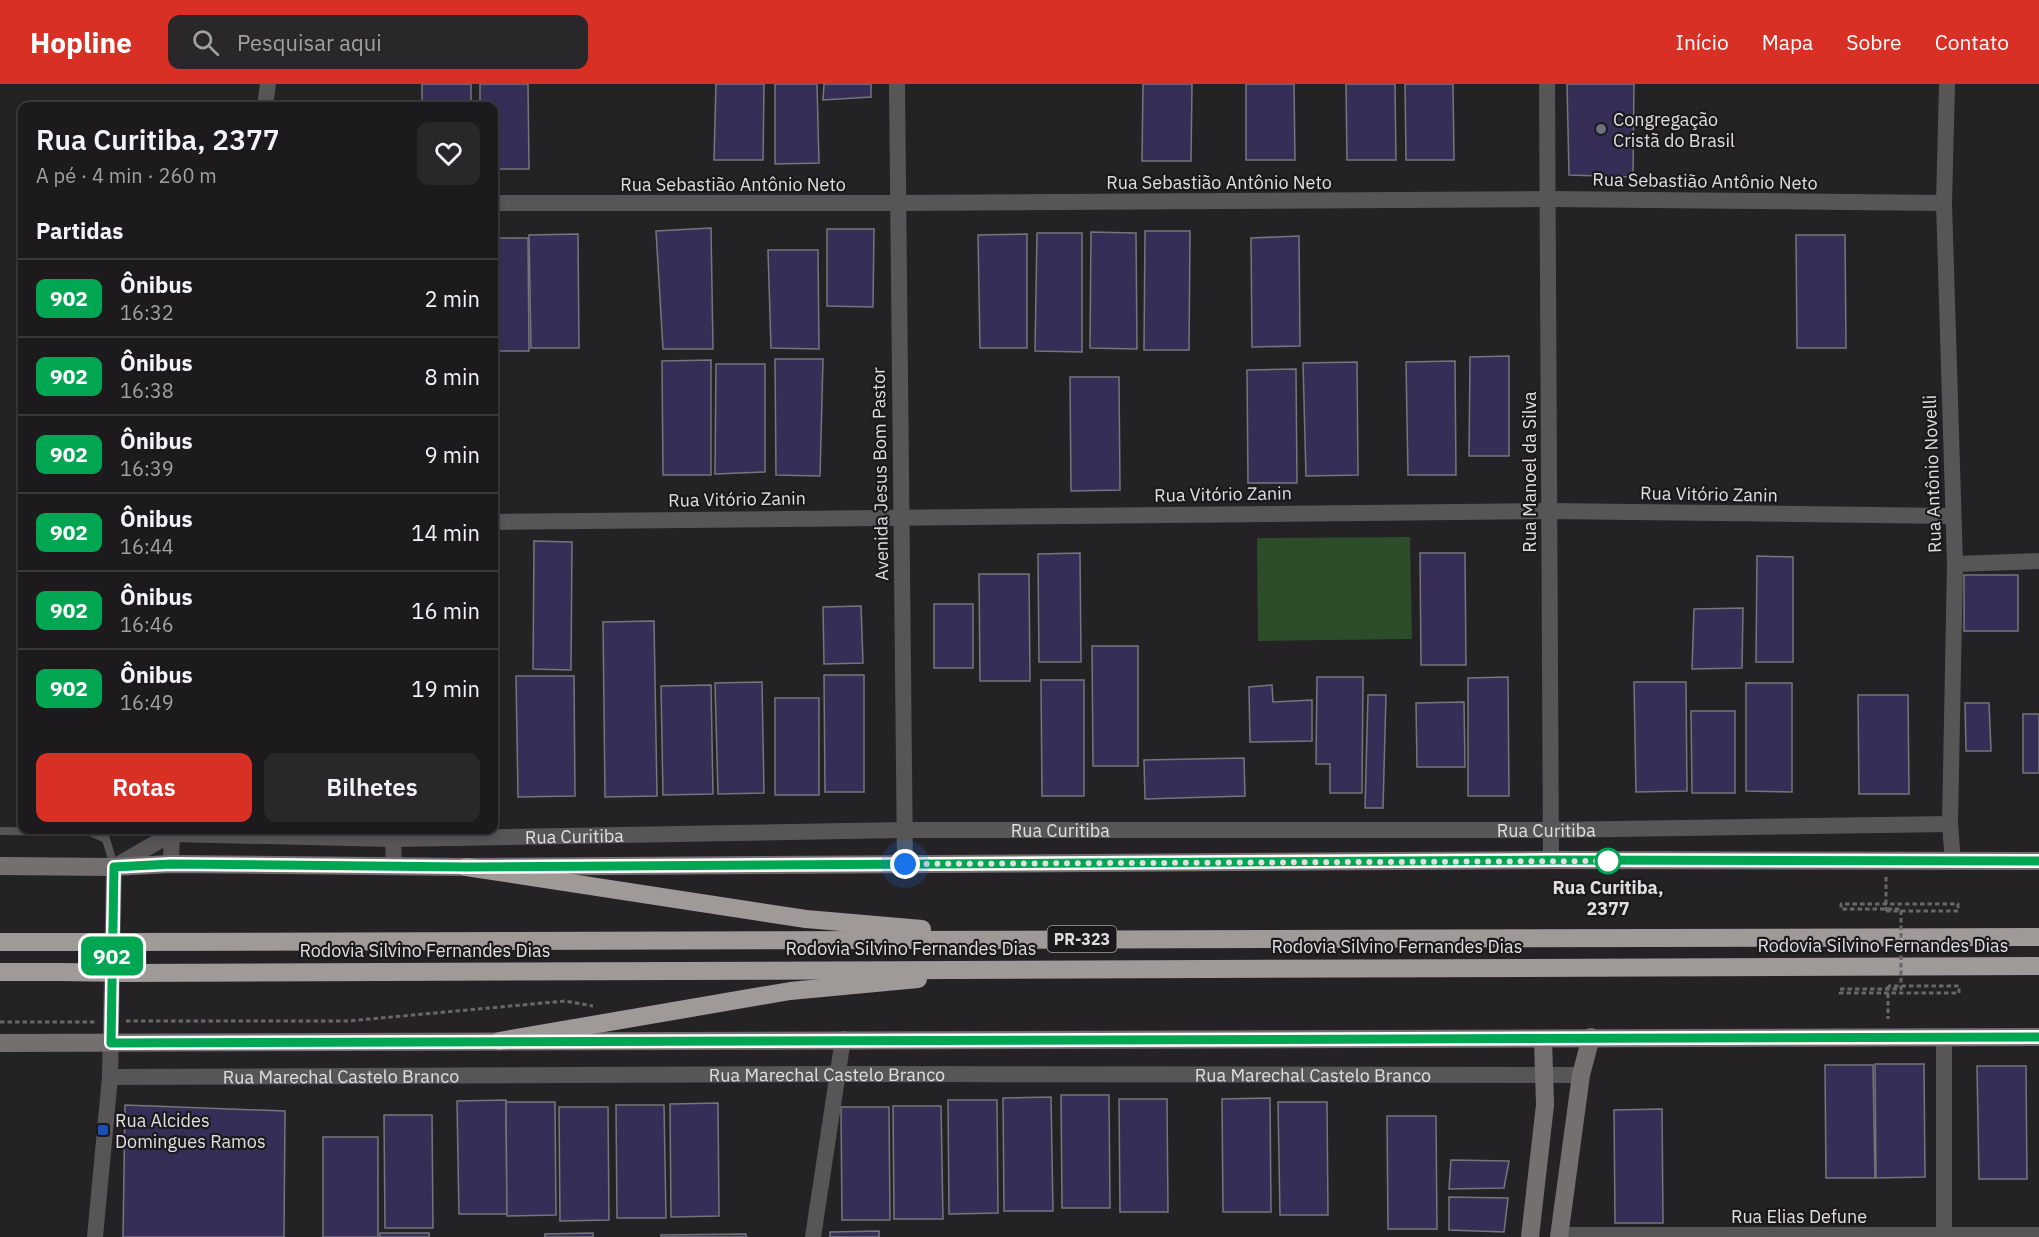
<!DOCTYPE html>
<html lang="pt">
<meta charset="utf-8">
<style>
body{margin:0;font-family:"IBM Plex Sans",sans-serif;background:#292729;color:#f1f3f6;height:100vh;display:flex;flex-direction:column;font-size:22px;white-space:nowrap}
*{box-sizing:border-box;margin:0}
p{font-size:20px;color:#a0a1a3}
.icon{flex:none;width:33px;height:33px;fill:none;stroke:currentColor;stroke-width:2;stroke-linecap:round;stroke-linejoin:round}
.map{position:relative;flex:1;overflow:hidden}
.sheet{position:absolute;left:18px;top:18px;width:480px;height:732px;display:flex;flex-direction:column;background:#1c1a1c;border-radius:12px;box-shadow:0 3px 9px #0003,0 0 0 2px #3a383b}
.sheet>*{flex:none}
.badge{padding:0 12px;border-radius:9px;font-size:21px;line-height:39px}
.you{position:absolute;width:30px;height:30px;margin:-15px;border:4px solid #fff;border-radius:50%;background:#1a73e8;box-shadow:0 0 0 9px #1a73e833}
.map>.badge{position:absolute;translate:-50% -50%;box-shadow:0 0 0 3px #fff}
h2{padding:0 18px;font-size:22px;line-height:54px}
.round{display:grid;place-items:center;flex:none;width:63px;height:63px;border-radius:12px;background:#292729}
.head{display:flex;align-items:center;justify-content:space-between;height:102px;padding:0 18px}
h1{font-size:28px;font-weight:600;line-height:45px}
.primary-button{display:flex;gap:12px;margin-top:auto;padding:12px 18px}
.primary-button a{flex:1;height:69px;border-radius:12px;background:#d93025;color:#fff;font-size:24px;font-weight:600;line-height:69px;text-align:center}
.primary-button a+a{background:#292729;color:#f1f3f6}
ul{padding:0;list-style:none}
li{display:flex;align-items:center;gap:18px;height:78px;padding:0 18px;border-top:2px solid #3a383b}
li div{flex:1}
li b{display:block;font-size:22px}
li em{font-style:normal}
li .badge{min-width:66px;font-weight:700;text-align:center}
header{display:flex;align-items:center;gap:36px;box-sizing:border-box;height:84px;padding:0 30px;background:#d93025;color:#fff}
header strong{font-size:28px}
nav{display:flex;gap:33px;margin-inline-start:auto;font-size:21px}
.search{width:420px;height:54px;background:#292729;display:flex;align-items:center;gap:15px;box-sizing:border-box;padding:0 21px;border-radius:12px;color:#a0a1a3;font-size:22px}
.map>svg:first-child{display:block}
</style>
<header>
<strong>Hopline</strong>
<div class="search"><svg class="icon" aria-label="search" viewBox="0 0 24 24"><circle cx="10" cy="10" r="6"/><path d="M15 15l6 6"/></svg>Pesquisar aqui</div>
<nav><a>Início</a><a>Mapa</a><a>Sobre</a><a>Contato</a></nav>
</header>
<div class="map">
<svg width="2039" height="1153" viewBox="0 0 2039 1153">
<rect width="100%" height="100%" fill="#252226"/>
<path fill="#2d4c29" d="M1410,453L1412,555L1258,557L1257,454Z"/>
<g fill="#362e57" stroke="#76757a" stroke-width="1.5">
<rect x="422" y="0" width="49" height="22"/>
<path d="M480,0H528L529,85H494V22H480Z"/>
<path d="M716,0H764L763,76H714Z"/>
<path d="M775,0H817L819,79L775,80Z"/>
<path d="M824,0H871V13L823,16Z"/>
<path d="M1143,0H1192L1191,77H1142Z"/>
<path d="M1246,0H1294L1295,76H1246Z"/>
<path d="M1346,0H1395L1396,76H1347Z"/>
<path d="M1405,0H1453L1454,76H1406Z"/>
<path d="M1567,0H1634L1633,93L1569,91Z"/>
<path d="M711,144L713,265H663L656,147Z"/>
<path d="M827,145H874L873,223L827,222Z"/>
<path d="M1145,147H1190L1189,266H1144Z"/>
<path d="M1091,148L1136,149L1137,265L1090,264Z"/>
<path d="M1037,149H1082V268L1035,267Z"/>
<path d="M578,150L579,264H531L529,151Z"/>
<path d="M1027,150V264H980L978,151Z"/>
<path d="M1796,151H1845L1846,264H1797Z"/>
<path d="M1299,152L1300,262L1252,263L1251,154Z"/>
<path d="M494,154H528L529,267H494Z"/>
<path d="M768,166H818L819,265L771,264Z"/>
<path d="M1509,272V372H1469L1470,273Z"/>
<path d="M775,275H823L820,392L776,391Z"/>
<path d="M711,276V391H663L662,277Z"/>
<path d="M1455,277L1456,391H1408L1406,278Z"/>
<path d="M1357,278L1358,391L1306,392L1303,279Z"/>
<path d="M716,280H765V388L715,390Z"/>
<path d="M1296,285L1297,399H1248L1247,286Z"/>
<path d="M1070,293H1119L1120,406L1071,407Z"/>
<path d="M534,457L572,458L571,586L533,585Z"/>
<path d="M1080,469L1081,578H1039L1038,470Z"/>
<path d="M1420,469H1465L1466,581H1421Z"/>
<path d="M1757,472L1793,473V578H1756Z"/>
<path d="M979,490H1029L1030,597H980Z"/>
<rect x="1964" y="491" width="54" height="56"/>
<rect x="934" y="520" width="39" height="64"/>
<path d="M861,522L863,579L824,580L823,523Z"/>
<path d="M1743,524L1742,584L1692,585L1694,525Z"/>
<path d="M654,537L657,712L605,713L603,538Z"/>
<path d="M1092,562H1138V682H1093Z"/>
<path d="M824,591H864V708H825Z"/>
<path d="M516,592H574L575,712L518,713Z"/>
<path d="M1317,593H1363L1362,709H1330V680H1316Z"/>
<path d="M1508,593L1509,712H1468V594Z"/>
<path d="M1041,596H1084V712H1042Z"/>
<path d="M762,598L764,709L718,710L715,599Z"/>
<path d="M1634,598H1686L1687,707L1636,708Z"/>
<path d="M1746,599H1792V708L1746,707Z"/>
<path d="M711,601L713,710L663,711L661,602Z"/>
<path d="M1272,601L1273,618L1312,616V657L1250,658L1249,603Z"/>
<path d="M1368,611H1386L1383,724H1365Z"/>
<path d="M1858,611H1908L1909,710H1859Z"/>
<rect x="775" y="614" width="44" height="97"/>
<path d="M1464,618L1465,683H1417L1416,619Z"/>
<path d="M1965,619H1989L1991,667H1966Z"/>
<path d="M1691,627H1735V709H1692Z"/>
<rect x="2023" y="630" width="16" height="59"/>
<path d="M1244,674L1245,712L1145,715L1144,676Z"/>
<path d="M1875,980H1924L1925,1093L1876,1094Z"/>
<path d="M1825,981H1873L1875,1094H1826Z"/>
<path d="M1977,982H2026L2027,1095H1979Z"/>
<path d="M1061,1011H1109L1110,1124H1062Z"/>
<path d="M1051,1013L1053,1127H1004L1003,1014Z"/>
<path d="M1270,1014L1271,1128H1223L1222,1015Z"/>
<path d="M1119,1015H1167L1168,1128H1120Z"/>
<path d="M506,1016L507,1130H459L457,1017Z"/>
<path d="M948,1016H997L998,1129L949,1130Z"/>
<path d="M506,1018H555L556,1131L507,1132Z"/>
<path d="M1278,1018H1327L1328,1131H1280Z"/>
<path d="M718,1019L719,1132L671,1133L670,1020Z"/>
<path d="M125,1021L285,1027L284,1153H123Z"/>
<path d="M616,1021H664L666,1134H617Z"/>
<path d="M893,1022H941L943,1135H894Z"/>
<path d="M559,1023H608L609,1136L560,1137Z"/>
<path d="M841,1023H889L890,1136H842Z"/>
<path d="M1662,1025L1663,1139H1615L1614,1026Z"/>
<path d="M384,1031H432L433,1144H385Z"/>
<path d="M1387,1032H1436L1437,1145H1388Z"/>
<rect x="323" y="1053" width="55" height="100"/>
<path d="M1451,1076L1509,1077L1504,1104L1449,1105Z"/>
<path d="M1449,1113L1508,1114L1504,1148L1449,1146Z"/>
<path d="M879,1147V1153H830V1148Z"/>
<rect x="380" y="1149" width="49" height="4"/>
<path d="M593,1149V1153H545V1150Z"/>
<path d="M746,1150V1153H661V1151Z"/>
</g>
<g fill="none" stroke-linecap="round" stroke-linejoin="round">
<g stroke="#686669" stroke-width="3" stroke-dasharray="4.5 3" stroke-linecap="butt">
<path d="M1886,793V827"/>
<path d="M1888,902V935"/>
<path d="M126,937H348L565,917L593,922"/>
<path d="M0,938H96"/>
</g>
<path stroke="#575555" stroke-width="8" d="M0,747L90,748L106,755L114,782"/>
<g stroke="#575555" stroke-width="16">
<path d="M897,0L905,780"/>
<path d="M1547,0L1551,776"/>
<path d="M1947,0L1944,119L1955,480L1950,740L1953,778"/>
<path d="M265,22L268,0"/>
<path d="M494,119H896L1547,115L1944,119"/>
<path d="M494,438L1549,427L1952,432"/>
<path d="M1955,480L2039,477"/>
<path d="M393,755L394,783"/>
<path d="M171,780L172,746"/>
<path id="s1" d="M110,993L839,990L1581,991"/>
<path d="M1559,1151H2039"/>
<path id="s2" d="M95,1153L110,993L114,783L171,750L393,755L903,746H1550L1950,740"/>
<path d="M813,1153L843,955"/>
<path d="M1944,1153V953"/>
</g>
<g stroke="#757070" stroke-width="18">
<path d="M0,782L114,783L171,780L466,783L1551,776L2039,777"/>
<path d="M0,959L2039,953"/>
<path d="M1530,1153L1545,1021L1543,955"/>
<path d="M1559,1153L1581,991L1591,953"/>
</g>
<g stroke="#9f9998" stroke-width="18">
<path d="M466,783L806,835L922,845"/>
<path d="M0,858H63"/>
<path d="M124,858L2039,853"/>
<path d="M0,888H61"/>
<path d="M125,889L2039,882"/>
<path d="M499,957L790,907L918,895"/>
</g>
<path stroke="#686669" stroke-width="3" stroke-dasharray="4.5 3" stroke-linecap="butt" d="M1886,827H1958V820H1841V825H1901V905H1840V909H1959V902H1888"/>
<g stroke="#9f9998" stroke-width="18">
<path d="M63,858H124"/>
<path d="M61,888L125,889"/>
</g>
</g>
<g fill="none" stroke-linecap="round" stroke-linejoin="round">
<defs>
<path id="line" d="M2039,777L1551,776L466,783L171,780L114,783L111,959L2039,953"/>
</defs>
<use href="#line" stroke="#fff" stroke-width="14"/>
<use href="#line" stroke="#00a651" stroke-width="9"/>
<path stroke="#e0dee0" stroke-width="6" stroke-dasharray="0 10.8" d="M905,780L1608,777"/>
</g>
<circle fill="#6b7280" stroke="#1c191c" stroke-width="2" cx="1601" cy="45" r="6"/>
<circle fill="#fff" stroke="#00a651" stroke-width="3" cx="1608" cy="777" r="12"/>
<rect fill="#1a4fb4" stroke="#1c191c" stroke-width="2" x="97" y="1040" width="12" height="12" rx="3"/>
<g text-anchor="middle" dominant-baseline="central" stroke-width="4.5" stroke-linejoin="round" paint-order="stroke">
<rect fill="#1c191c" stroke="#a5a3a5" stroke-width="1.5" x="1047.5" y="842" width="69" height="26" rx="4.5"/>
<g font-size="16" font-weight="bold" fill="#e0dee0">
<text x="1082" y="855">PR-323</text>
</g>
<g font-size="18" fill="#e0dee0" stroke="#1c191c" text-anchor="start">
<text x="1613" y="35">Congregação<tspan x="1613" dy="21">Cristã do Brasil</tspan></text>
<text x="115" y="1036">Rua Alcides<tspan x="115" dy="21">Domingues Ramos</tspan></text>
</g>
<g font-size="18" fill="#e0dee0" stroke="#1c191c">
<text transform="translate(1705 97) rotate(1)">Rua Sebastião Antônio Neto</text>
<text x="1219" y="98">Rua Sebastião Antônio Neto</text>
<text x="733" y="100">Rua Sebastião Antônio Neto</text>
<text transform="translate(1529 388) rotate(-90)">Rua Manoel da Silva</text>
<text transform="translate(880 390) rotate(-91)">Avenida Jesus Bom Pastor</text>
<text transform="translate(1932 390) rotate(-92)">Rua Antônio Novelli</text>
<text transform="translate(1223 410) rotate(-1)">Rua Vitório Zanin</text>
<text transform="translate(1709 410) rotate(1)">Rua Vitório Zanin</text>
<text transform="translate(737 415) rotate(-1)">Rua Vitório Zanin</text>
<text stroke="none"><textPath href="#s2" startOffset="1812">Rua Curitiba</textPath></text>
<text stroke="none"><textPath href="#s2" startOffset="1326">Rua Curitiba</textPath></text>
<text stroke="none"><textPath href="#s2" startOffset="840">Rua Curitiba</textPath></text>
<text x="1883" y="861">Rodovia Silvino Fernandes Dias</text>
<text x="1397" y="862">Rodovia Silvino Fernandes Dias</text>
<text x="911" y="864">Rodovia Silvino Fernandes Dias</text>
<text x="425" y="866">Rodovia Silvino Fernandes Dias</text>
<text stroke="none"><textPath href="#s1" startOffset="1203">Rua Marechal Castelo Branco</textPath></text>
<text stroke="none"><textPath href="#s1" startOffset="717">Rua Marechal Castelo Branco</textPath></text>
<text stroke="none"><textPath href="#s1" startOffset="231">Rua Marechal Castelo Branco</textPath></text>
<text x="1799" y="1132">Rua Elias Defune</text>
</g>
<g font-size="18" font-weight="bold" fill="#e0dee0" stroke="#1c191c">
<text x="1608" y="803">Rua Curitiba,<tspan x="1608" dy="21">2377</tspan></text>
</g>
</g>
</svg>
<div class="you" style="left:905px;top:780px"></div>
<b class="badge" style="left:112px;top:872px;background:#00a651;color:#fff">902</b>
<section class="sheet">
<div class="head"><div><h1>Rua Curitiba, 2377</h1><p>A pé · 4 min · 260 m</p></div><a class="round"><svg class="icon" aria-label="heart" viewBox="0 0 24 24"><path d="M12 20l-8-8c-3-5 5-10 8-4 3-6 11-1 8 4z"/></svg></a></div>
<h2>Partidas</h2>
<ul>
<li><span class="badge" style="background:#00a651;color:#fff">902</span><div><b>Ônibus</b><p>16:32</p></div><em>2 min</em></li>
<li><span class="badge" style="background:#00a651;color:#fff">902</span><div><b>Ônibus</b><p>16:38</p></div><em>8 min</em></li>
<li><span class="badge" style="background:#00a651;color:#fff">902</span><div><b>Ônibus</b><p>16:39</p></div><em>9 min</em></li>
<li><span class="badge" style="background:#00a651;color:#fff">902</span><div><b>Ônibus</b><p>16:44</p></div><em>14 min</em></li>
<li><span class="badge" style="background:#00a651;color:#fff">902</span><div><b>Ônibus</b><p>16:46</p></div><em>16 min</em></li>
<li><span class="badge" style="background:#00a651;color:#fff">902</span><div><b>Ônibus</b><p>16:49</p></div><em>19 min</em></li>
</ul>
<div class="primary-button"><a>Rotas</a><a>Bilhetes</a></div>
</section>
</div>
